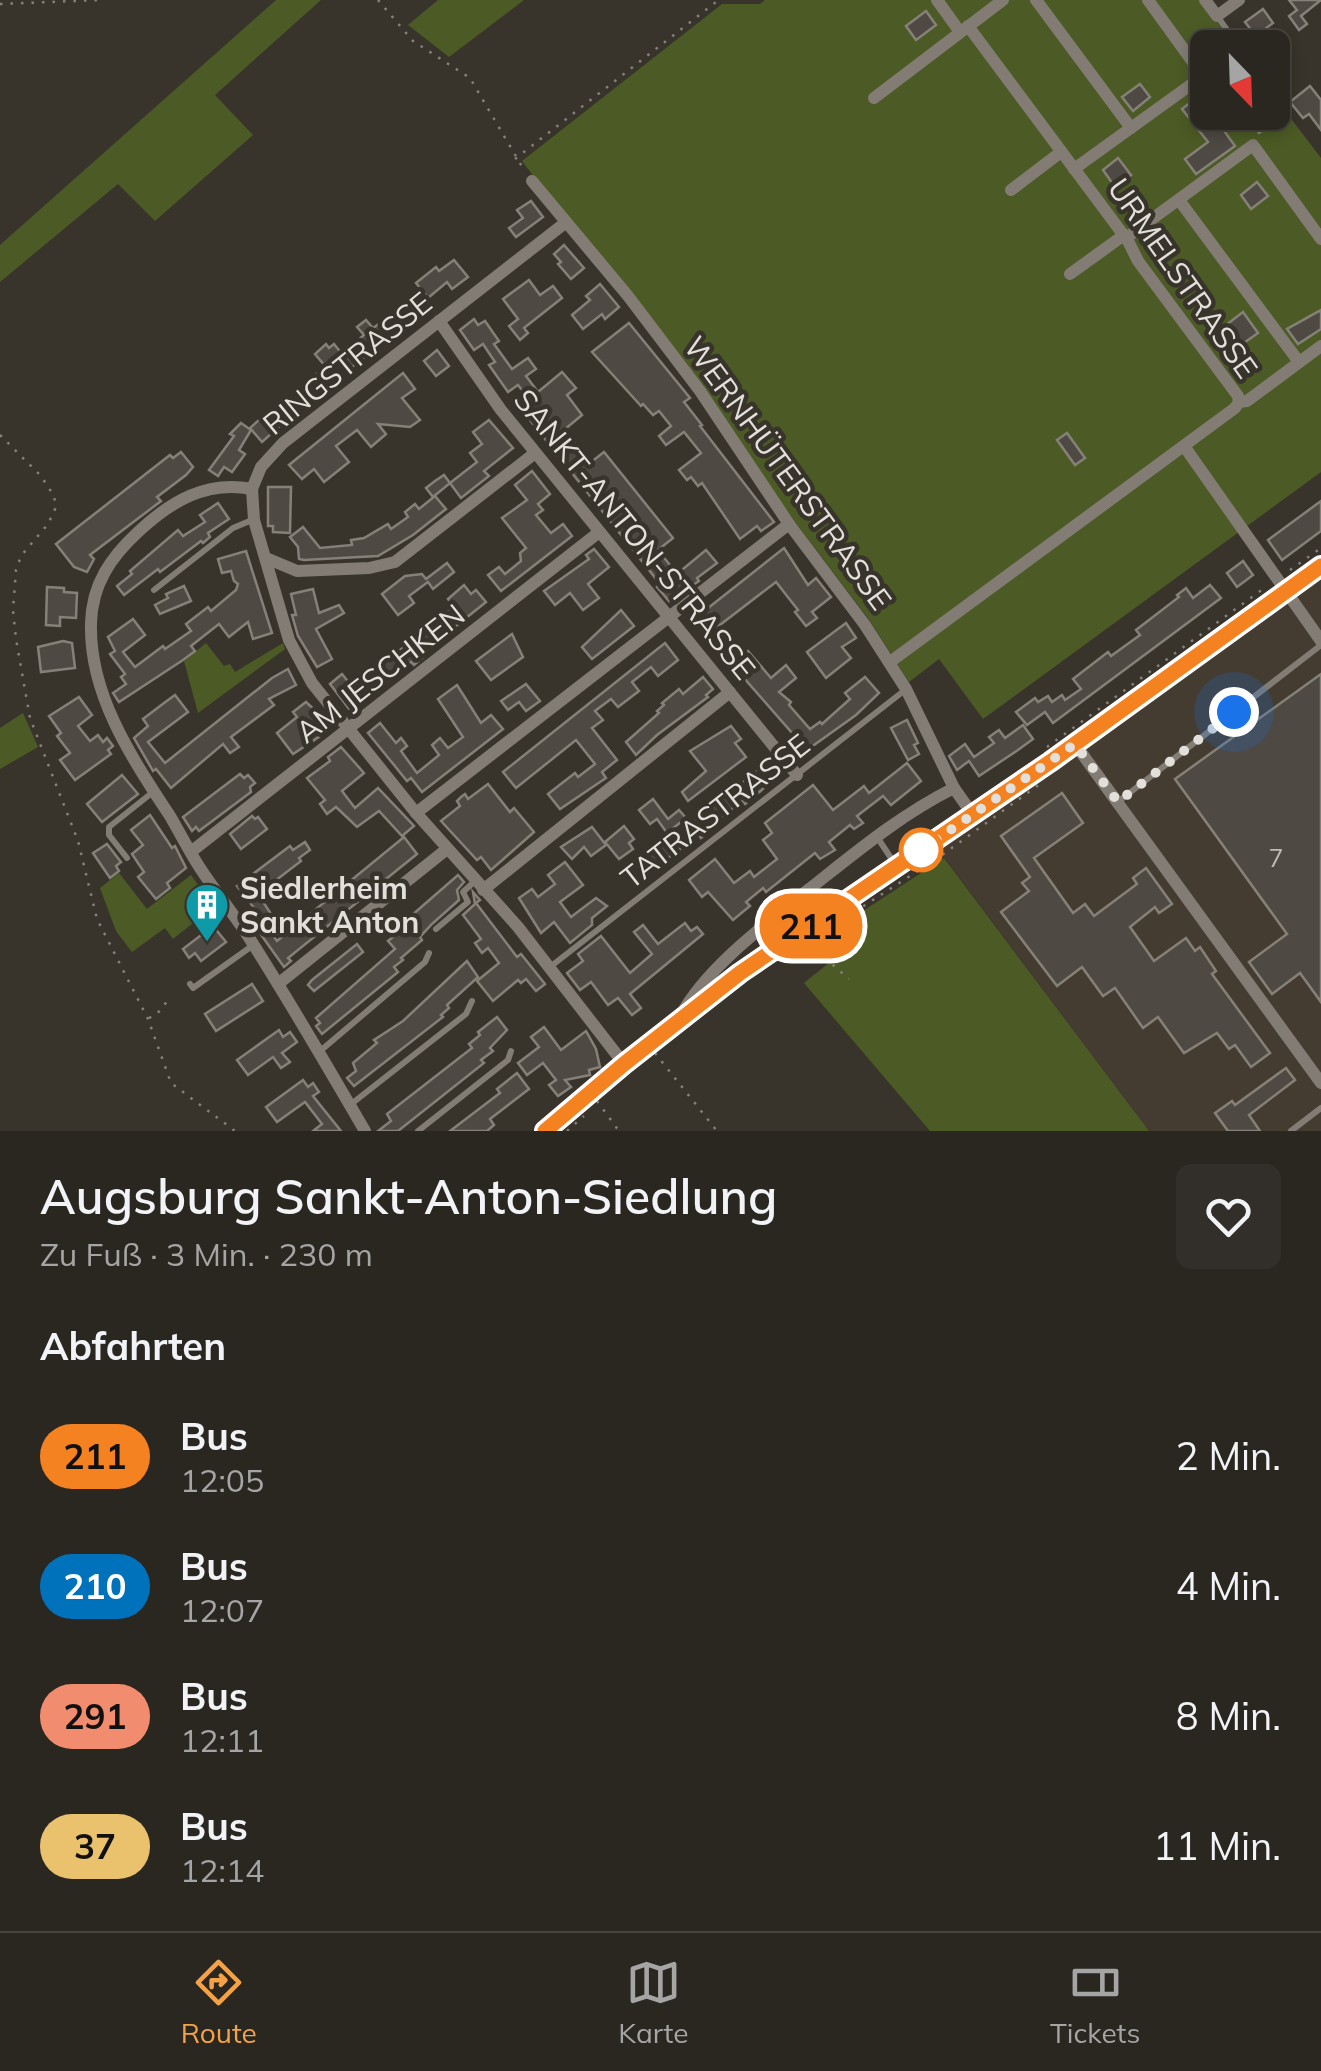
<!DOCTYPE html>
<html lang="de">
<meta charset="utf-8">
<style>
body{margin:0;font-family:Mulish,sans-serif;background:#322f2a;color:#f1f3f6;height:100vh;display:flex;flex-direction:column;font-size:38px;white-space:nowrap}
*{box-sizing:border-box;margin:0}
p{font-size:32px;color:#a5a5a5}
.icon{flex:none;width:55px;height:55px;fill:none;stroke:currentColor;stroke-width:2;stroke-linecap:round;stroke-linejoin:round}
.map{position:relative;height:1131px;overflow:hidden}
.sheet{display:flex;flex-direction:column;background:#2a2721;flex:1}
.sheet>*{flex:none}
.badge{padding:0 20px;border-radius:32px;font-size:35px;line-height:65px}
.needle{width:65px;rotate:157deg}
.tools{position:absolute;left:1190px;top:30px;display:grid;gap:20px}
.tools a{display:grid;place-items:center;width:100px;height:100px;border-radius:15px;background:#2a2721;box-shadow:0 5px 15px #0003,0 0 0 2px #46443f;font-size:50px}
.you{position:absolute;width:50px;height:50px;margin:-25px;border:8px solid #fff;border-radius:50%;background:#1a73e8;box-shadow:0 0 0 15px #1a73e833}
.map>.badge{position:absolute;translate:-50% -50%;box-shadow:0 0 0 5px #fff}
h2{padding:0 40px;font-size:38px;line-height:90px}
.round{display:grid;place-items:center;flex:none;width:105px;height:105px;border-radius:15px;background:#322f2a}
.head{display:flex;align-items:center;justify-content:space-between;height:170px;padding:0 40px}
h1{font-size:48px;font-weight:600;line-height:75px}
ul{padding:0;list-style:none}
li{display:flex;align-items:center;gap:30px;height:130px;padding:0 40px}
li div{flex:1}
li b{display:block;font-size:38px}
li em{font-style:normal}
li .badge{min-width:110px;font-weight:700;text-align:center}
.tabs{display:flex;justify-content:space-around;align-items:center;height:140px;border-top:2px solid #46443f;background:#2a2721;font-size:28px;color:#a5a5a5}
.tabs a{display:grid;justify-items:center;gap:5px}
.tabs .on{color:#f5a246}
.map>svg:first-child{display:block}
</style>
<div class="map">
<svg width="1321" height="1131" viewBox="0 0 1321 1131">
<rect width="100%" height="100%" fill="#38342c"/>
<path fill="#443c30" d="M1321,566V1131H1149L933,842Z"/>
<g fill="#4c5b25">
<path d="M276,0H321L215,95L253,135L155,221L118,184L0,282V245Z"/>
<path d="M438,0H524L449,57L408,25Z"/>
<path d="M765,0H1200L1236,47L1208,48V112H1272L1273,95L1321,158V472L983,719L939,659L909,682L870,621L522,161L722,4H760Z"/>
<path d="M206,643L224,666L230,664L235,672L283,643L285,649L198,713L184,661Z"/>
<path d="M23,713L38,747L0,769V728Z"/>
<path d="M944,858L1149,1131H930L804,983L830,962L814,943Z"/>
<path d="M119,873L147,909L191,875L213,907L173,939L165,928L132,952L116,931L100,888Z"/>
</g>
<g fill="#4e4942" stroke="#868178" stroke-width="2.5">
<path d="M1289,0H1321L1301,16L1307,24L1299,30L1289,16L1297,10Z"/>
<path d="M1263,9L1273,23L1265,29L1280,48H1247L1242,38L1252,31L1245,22Z"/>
<path d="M926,11L936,25L916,40L906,26Z"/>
<path d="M1140,84L1150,97L1133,111L1122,97Z"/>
<path d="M1310,86L1321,100V130L1309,114L1303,118L1290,102Z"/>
<path d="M1199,96L1235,146L1196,174L1185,159L1208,142L1182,109Z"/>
<path d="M1256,112H1271L1276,120L1259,133L1248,119Z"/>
<path d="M1118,158L1131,175L1115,187L1103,170Z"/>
<path d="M1257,182L1268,196L1251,209L1241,195Z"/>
<path d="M531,201L543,217L516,237L509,228L523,218L517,210Z"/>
<path d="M564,245L584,268L571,279L558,264L561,262L554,254Z"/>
<path d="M454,260L468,277L452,289L447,282L428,298L416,283L436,267L439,271Z"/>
<path d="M529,280L540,295L553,286L562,298L524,328L528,333L520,340L509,326L518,319L503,299Z"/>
<path d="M600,284L619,307L605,319L602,314L583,329L572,315L590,300L586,296Z"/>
<path d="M422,293L431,305L352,367L342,354L326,367L315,354L326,344L329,348L334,344L342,354L364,335L357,327L366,320L373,328Z"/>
<path d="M1321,310V329L1298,344L1287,329Z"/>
<path d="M1243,312L1258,333L1231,352L1217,332Z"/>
<path d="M474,319L478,325L485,321L499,341L494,344L512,369L528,358L536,369L526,376L538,392L562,372L576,388L567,395L582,415L564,430L590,463L604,452L673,538L658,550L677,574L706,550L717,563L697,578L699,581L669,601L657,587L660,584L522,410L532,403L518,385L508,392L489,365L495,362L483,344L474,350L460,330Z"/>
<path d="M629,323L690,398L684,402L702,425L700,426L774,522L761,531L757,526L740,539L702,483L698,486L691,477L687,480L679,470L701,453L684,432L666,445L659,436L671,426L659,411L653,415L643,404L641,406L592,352Z"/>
<path d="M437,350L449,366L436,376L424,361Z"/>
<path d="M325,367L336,380L321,392L310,379Z"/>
<path d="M403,373L415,389L402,398L420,420L410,427L378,424L386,434L371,447L357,430L336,446L349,462L324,482L314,469L302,479L289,465Z"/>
<path d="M268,412L280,426L262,442L250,428Z"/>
<path d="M489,420L513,448L484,471L489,476L461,498L450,483L433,497L426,488L435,481L444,475L450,483L477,462L470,453L482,444L473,432Z"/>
<path d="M241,423L251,430L239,450L245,454L232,472L224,467L218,476L209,470L234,436L230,434Z"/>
<path d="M1067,433L1085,458L1075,465L1057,440Z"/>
<path d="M181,452L193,467L186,475L157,497L161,501L90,555L94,559L87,572L74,567L56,544L170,455L173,458Z"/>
<path d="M532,471L550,494L538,504L543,510L536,515L551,533L563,524L572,536L501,591L488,575L499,567L505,574L521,561L520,553L526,548L502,518L527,500L515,485Z"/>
<path d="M268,487H291L290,533L273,532V526H268Z"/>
<path d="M435,496L446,509L413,535L378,556L304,560L299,559L298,547L290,537L303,527L320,548L352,545L351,540L364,538L388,524L391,529L408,517L405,512L415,504L419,509Z"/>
<path d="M1321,501V531L1282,560L1268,540Z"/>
<path d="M218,503L229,519L208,533L210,537L203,543L201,541L160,572L158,569L124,595L117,586L132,574L130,571L178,530L183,536L205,522L200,515Z"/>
<path d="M784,548L808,585L816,578L831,597L812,612L817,618L806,626L795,612L798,610L776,582L716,628L731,647L735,644L744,655L748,651L771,678L786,665L796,678L779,692L791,702L789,705L810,729L820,722L822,724L850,699L845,693L865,677L879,693L856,715L807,750L693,620Z"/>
<path d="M594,549L609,567L588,584L599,598L583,610L570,593L555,605L544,591L589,559L586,555Z"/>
<path d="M246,551L272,633L253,639L248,622L229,637L219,624L191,646L195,651L183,660L119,702L113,693L126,684L121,677L125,674L110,654L115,651L108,637L133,619L145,635L123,652L135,667L163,646L165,649L191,631L186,624L208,607L211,611L236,590L238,584L234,581L231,571L222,573L218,559Z"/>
<path d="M1243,561L1253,575L1237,587L1227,573Z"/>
<path d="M447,563L454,572L433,589L428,582L409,596L414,603L398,615L382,594L405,576L422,574L426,579Z"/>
<path d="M464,585L471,594L476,590L486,602L421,654L423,657L414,665L411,662L380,686L370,674L454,607L448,599Z"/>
<path d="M1210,585L1221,598L1053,723L1045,712L1027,725L1016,712L1035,698L1038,702L1048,696L1052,702L1062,695L1065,700L1081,689L1073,679L1108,652L1111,656L1140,635L1136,630L1179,597L1177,595L1186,588L1193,598Z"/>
<path d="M184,586L191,601L160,614L155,605L168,598L166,594Z"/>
<path d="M47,587L64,588V592L77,593L76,618L60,617V626L46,625Z"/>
<path d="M313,589L319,613L339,605L344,613L316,629L332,659L317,667L298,636L292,615H296L291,594Z"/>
<path d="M621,610L634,626L592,659L582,647Z"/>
<path d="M846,623L856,638L842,647L851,658L826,678L807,652Z"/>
<path d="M512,634L523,657L491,680L476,661Z"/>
<path d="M63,641L72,643L75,668L41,672L38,647Z"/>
<path d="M665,643L678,660L658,676L651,667L641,675L632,682L639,691L618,707L611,699L595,711L603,720L592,728L617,760L602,772L606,778L560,809L548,794L575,773L578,777L595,764L576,740L516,788L503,772Z"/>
<path d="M288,669L296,685L269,699L274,705L231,737L239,747L230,753L223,744L171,788L156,769L153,771L134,738L148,726L143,719L164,703L175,695L188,712L148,742L165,763L272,678Z"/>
<path d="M342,674L363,700L350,710L330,684Z"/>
<path d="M1321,674V1002L1300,973L1272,994L1249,962L1287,934L1175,779Z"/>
<path d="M703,677L713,689L706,695L708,697L657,735L636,755L626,742L659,713L657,711L664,705L662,703L679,689L683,694Z"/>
<path d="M526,684L540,701L526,711L519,702L508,710L501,701Z"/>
<path d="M457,685L481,723L491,715L503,729L422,792L411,778L407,781L368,733L380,723L396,743L401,738L407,746L401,751L417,773L439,755L432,745L440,738L448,748L463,737L438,699Z"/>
<path d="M79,697L92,715L78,726L90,741L98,735L103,742L107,738L113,746L108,750L111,754L75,780L60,760L70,753L57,736L61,733L49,716Z"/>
<path d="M306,702L319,714L318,719L328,731L293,754L277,733L297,717L293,712Z"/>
<path d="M907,720L918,743L914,745L919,754L908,760L891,728Z"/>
<path d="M1023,725L1033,739L1018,750L979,776L969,761L957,770L949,756L965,744L974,757L994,743L989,737L999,730L1005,738Z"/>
<path d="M731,726L741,739L735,743L746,757L688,801L682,792L706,771L690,751Z"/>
<path d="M341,747L364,773L342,791L355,808L378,788L414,826L402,836L379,811L357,827L336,807L327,814L320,804L325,800L307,778L330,761L328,757Z"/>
<path d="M907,763L921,781L891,805L883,796L857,816L863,823L854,829L850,825L829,842L835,850L820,859L815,853L766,892L763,888L746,902L750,906L733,920L708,892L702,897L689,880L715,859L734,883L750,871L754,877L777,859L763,840L772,833L765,823L813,785L833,810L864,786L869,793Z"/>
<path d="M762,767L773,778L770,783L745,804L742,801L712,824L714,828L701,838L691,824Z"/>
<path d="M240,774L244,778L248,775L255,783L250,787L251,792L199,831L196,827L192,831L183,817Z"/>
<path d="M122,775L138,794L102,822L87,804Z"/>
<path d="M488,784L510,812L514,808L534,832L491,870L481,857L477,860L441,821L460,806L457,801L461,797L465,794L468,799Z"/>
<path d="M1062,793L1083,823L1034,858L1073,913L1085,904L1094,916L1137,884L1133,878L1146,868L1172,904L1159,913L1155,907L1130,927L1154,961L1186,938L1195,951L1200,947L1216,971L1212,974L1270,1053L1251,1067L1235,1045L1229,1049L1217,1033L1184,1053L1158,1017L1143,1028L1115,988L1103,996L1082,967L1057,986L1001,912L1029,891L1022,883L1030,877L1001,836Z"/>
<path d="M653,799L668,819L679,810L686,818L667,833L657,819L650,824L639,810Z"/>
<path d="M150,815L172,848L175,846L186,868L167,883L170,888L156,899L138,877L144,872L132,854L143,845L131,830Z"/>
<path d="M252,816L255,819L258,817L267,829L241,849L230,834Z"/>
<path d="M624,826L634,839L629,843L633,849L619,859L605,842Z"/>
<path d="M592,827L606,845L591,856L584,847L572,859L561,847Z"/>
<path d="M404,837L417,854L288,958L291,961L284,967L257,929L265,924L277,941Z"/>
<path d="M671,837L680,849L651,871L643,860Z"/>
<path d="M305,842L310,850L299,858L301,861L258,894L273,917L265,922L237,886L290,846L293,850Z"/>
<path d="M107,844L121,862L116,866L119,871L110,878L93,853Z"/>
<path d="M565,862L583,885L560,902L571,917L596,898L607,906L592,918V925L570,943L554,922L541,933L519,898L532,889L538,897L555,884L548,875Z"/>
<path d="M458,875L464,882L457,890L459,900L432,924L420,937L422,940L401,958L403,960L394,967L398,972L322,1034L316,1026L320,1023L316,1018L395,949L388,941L414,920L411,916Z"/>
<path d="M473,892L480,900L476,903L517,957L521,954L545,984L536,991L526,979L521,983L518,980L493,1001L477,981L499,963L488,948L482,953L475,943L481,939L463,915L475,904Z"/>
<path d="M685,923L691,931L697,927L703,934L630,994L641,1008L632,1015L618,998L608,1005L591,982L580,990L567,973L583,961L578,954L601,936L630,973L652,954L634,932L643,925L658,944Z"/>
<path d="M213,926L226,942L201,961L195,953L189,958L183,949Z"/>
<path d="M357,944L363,952L314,991L308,985L312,980Z"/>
<path d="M467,961L478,977L447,1005L449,1008L441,1015L443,1017L354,1086L347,1078L356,1071L353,1063L377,1043L374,1040L403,1021Z"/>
<path d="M252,984L263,1001L216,1031L205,1014Z"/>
<path d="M497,1017L507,1030L490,1048L493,1051L481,1060L484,1063L398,1131H378L391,1121L387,1114L472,1048L469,1044L480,1035L478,1032Z"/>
<path d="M544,1027L561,1050L586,1031L596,1049L600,1067L589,1070L590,1075L565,1080L571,1087L558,1096L549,1085L556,1080L543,1063L527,1075L518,1063L539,1047L531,1037Z"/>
<path d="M279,1030L283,1037L290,1032L297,1042L282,1053L290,1062L281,1068L273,1057L248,1075L237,1060Z"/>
<path d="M1286,1068L1295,1080L1249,1115L1260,1131H1228L1215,1113L1232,1101L1235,1105Z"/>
<path d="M517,1073L529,1089L490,1119L494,1125L487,1131H450L500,1093L497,1089Z"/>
<path d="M303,1080L308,1087L313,1083L319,1092L313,1096L341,1131H313L322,1124L305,1102L277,1122L266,1107Z"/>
</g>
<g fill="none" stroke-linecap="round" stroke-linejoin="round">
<g stroke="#85827b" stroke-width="2.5" stroke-dasharray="2.5 8" stroke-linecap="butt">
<path d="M378,0L413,41L470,78L524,170"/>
<path d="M0,4L99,0"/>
<path d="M1230,112L1246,136"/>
<path d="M515,159L716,2"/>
<path d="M0,435L41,476L54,496L56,507L48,524L21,556L16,570L13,610L16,639L30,718L78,841L97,919L148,1019L171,1083L235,1131"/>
<path d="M1290,570L1321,548"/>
<path d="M1047,747L1267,586"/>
<path d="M828,929L938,858L1044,781"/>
<path d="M809,944L849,979"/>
<path d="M149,1018L157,1014L169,999"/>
<path d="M655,1053L717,1131"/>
<path d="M597,1101L619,1131"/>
<path d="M567,1131L584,1116"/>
</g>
<g stroke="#827c74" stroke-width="6">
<path d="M1217,16L1240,48"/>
<path d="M154,590L233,528L252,520"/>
<path d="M1119,801L1321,645"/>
<path d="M877,837L895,864"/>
<path d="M127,858L109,835V827L153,792"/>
<path d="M436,929L468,902L463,892L475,881"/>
<path d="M550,967L905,690"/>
<path d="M190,984L193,988L252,946"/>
<path d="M319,1052L425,962L429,953"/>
<path d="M350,1105L466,1014L472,1001"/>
<path d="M418,1131L508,1060L511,1051"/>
<path d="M1291,1131L1321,1108"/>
</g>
<g stroke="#827c74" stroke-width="12">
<path d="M937,0L960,32"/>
<path d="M1036,0L1131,128"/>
<path d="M1205,0L1217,16L1239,0"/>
<path d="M968,26L1128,241L1138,261L1238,396L1239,402"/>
<path d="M874,98L1003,0"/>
<path d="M1074,169L1203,76L1148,0"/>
<path d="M532,181L628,296L700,391L789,524L865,625L906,689L954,788L973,815"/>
<path d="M1011,190L1061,152"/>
<path d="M1179,200L1299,362"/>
<path d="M565,223L283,443L261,467L252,489L254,520L289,640L312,683L416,813L518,927L624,1064"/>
<path d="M1126,238L1253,145L1321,239"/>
<path d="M1070,274L1124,235"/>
<path d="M439,321L501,410L797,775"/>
<path d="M1184,446L1321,641"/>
<path d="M252,489C207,480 171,501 138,532C111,557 92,584 91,623C89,695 132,758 170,816C180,833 189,851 200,868C215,891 233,913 248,936C289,1000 327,1066 365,1131"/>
<path d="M266,558L297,571L369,568L395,562L535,453"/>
<path d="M890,662L1235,408L1239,402L1247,401L1321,346"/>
<path d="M1075,744L1321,1083"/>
<path d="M416,813L789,524"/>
<path d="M192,851L598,533"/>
<path d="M483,890L730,692"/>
<path d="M278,984L447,849"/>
<path d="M681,1015C707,967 766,924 808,890C855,853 900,815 954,788"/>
<path d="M545,1131L624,1064L740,973L1075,744L1321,566"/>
</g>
</g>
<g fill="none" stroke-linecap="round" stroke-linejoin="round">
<defs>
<path id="line" d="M545,1131L624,1064L740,973L1050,762L1321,566"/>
</defs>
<use href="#line" stroke="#fff" stroke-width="22"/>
<use href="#line" stroke="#f58220" stroke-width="15"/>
<path stroke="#e3e0db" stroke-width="10" stroke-dasharray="0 18" d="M921,850L914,855L1075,744L1118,802L1234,712"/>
</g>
<defs>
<symbol id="building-pin" viewBox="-11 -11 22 30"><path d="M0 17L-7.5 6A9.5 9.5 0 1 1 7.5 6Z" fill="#0f9aa8" stroke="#38342c"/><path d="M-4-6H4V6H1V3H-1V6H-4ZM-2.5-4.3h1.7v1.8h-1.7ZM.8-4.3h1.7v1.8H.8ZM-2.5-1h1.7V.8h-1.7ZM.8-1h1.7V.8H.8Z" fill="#fff"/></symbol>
</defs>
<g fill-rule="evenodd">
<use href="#building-pin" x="182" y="880" width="50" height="68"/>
</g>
<circle fill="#fff" stroke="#f58220" stroke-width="5" cx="921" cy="850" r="20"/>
<g text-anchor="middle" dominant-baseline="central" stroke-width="9" stroke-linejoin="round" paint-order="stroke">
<g font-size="25" fill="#bebab5">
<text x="1276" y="857">7</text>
</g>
<g font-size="30" fill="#e3e0db" stroke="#38342c">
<text transform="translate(1183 278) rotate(55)">URMELSTRASSE</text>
<text transform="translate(347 363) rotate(-39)">RINGSTRASSE</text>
<text transform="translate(788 473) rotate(54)">WERNHÜTERSTRASSE</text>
<text transform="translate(635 534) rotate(51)">SANKT-ANTON-STRASSE</text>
<text transform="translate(380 673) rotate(-38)">AM JESCHKEN</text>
<text transform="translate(715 811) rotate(-38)">TATRASTRASSE</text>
</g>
<g font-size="30" font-weight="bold" fill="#e3e0db" stroke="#38342c" text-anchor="start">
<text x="240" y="888">Siedlerheim<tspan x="240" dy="34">Sankt Anton</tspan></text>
</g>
</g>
</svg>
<div class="tools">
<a><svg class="needle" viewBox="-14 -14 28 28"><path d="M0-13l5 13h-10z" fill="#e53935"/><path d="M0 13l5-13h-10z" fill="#a5a5a5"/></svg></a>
</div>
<div class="you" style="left:1234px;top:712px"></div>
<b class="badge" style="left:811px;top:926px;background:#f58220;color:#111">211</b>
</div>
<section class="sheet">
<div class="head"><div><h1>Augsburg Sankt-Anton-Siedlung</h1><p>Zu Fuß · 3 Min. · 230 m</p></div><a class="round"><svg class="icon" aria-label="heart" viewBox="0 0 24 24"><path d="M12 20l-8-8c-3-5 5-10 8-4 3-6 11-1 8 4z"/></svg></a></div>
<h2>Abfahrten</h2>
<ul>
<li><span class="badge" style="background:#f58220;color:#111">211</span><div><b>Bus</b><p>12:05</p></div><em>2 Min.</em></li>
<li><span class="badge" style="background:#0072bc;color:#fff">210</span><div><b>Bus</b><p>12:07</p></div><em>4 Min.</em></li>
<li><span class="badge" style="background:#f18d6e;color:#111">291</span><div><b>Bus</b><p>12:11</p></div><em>8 Min.</em></li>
<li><span class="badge" style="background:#eac16c;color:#111">37</span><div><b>Bus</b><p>12:14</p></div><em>11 Min.</em></li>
</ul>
</section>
<nav class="tabs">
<a class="on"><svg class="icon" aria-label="directions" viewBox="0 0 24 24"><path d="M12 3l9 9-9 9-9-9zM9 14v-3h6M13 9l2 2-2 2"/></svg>Route</a>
<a><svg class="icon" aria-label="map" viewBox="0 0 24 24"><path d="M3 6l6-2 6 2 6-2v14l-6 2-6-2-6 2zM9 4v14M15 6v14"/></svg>Karte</a>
<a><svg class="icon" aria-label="tickets" viewBox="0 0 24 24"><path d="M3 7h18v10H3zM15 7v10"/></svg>Tickets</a>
</nav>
